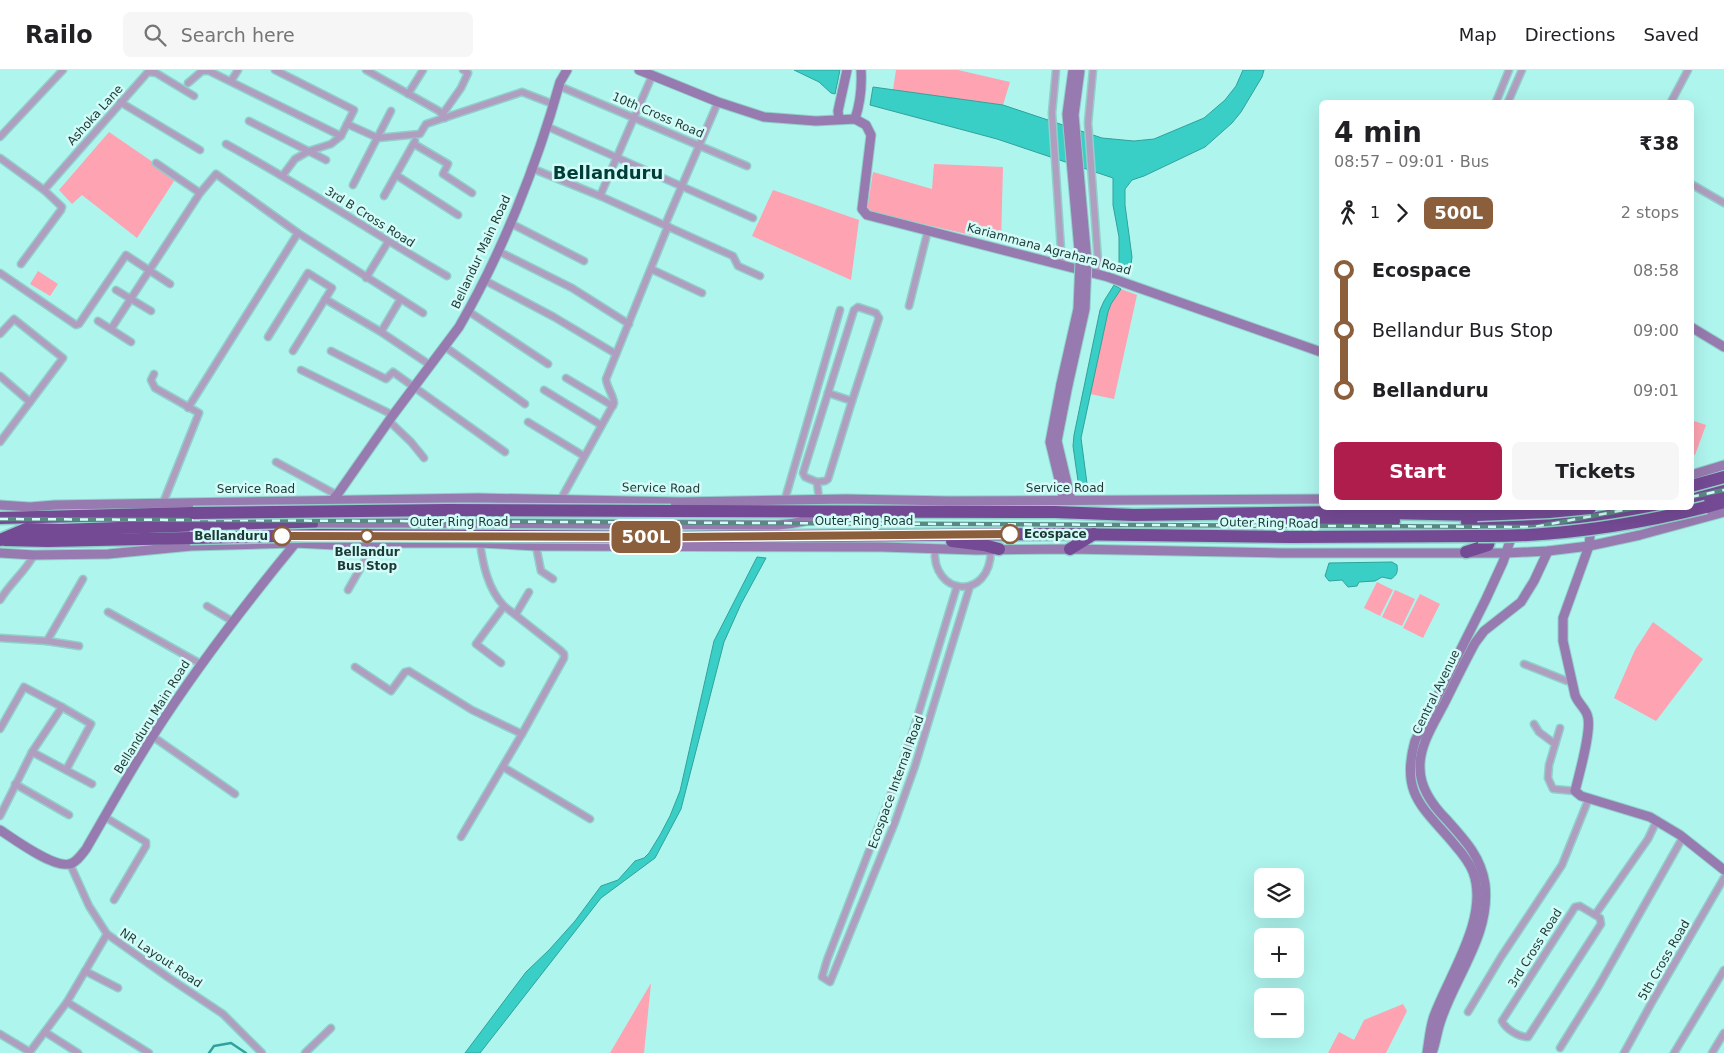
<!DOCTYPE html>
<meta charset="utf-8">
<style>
body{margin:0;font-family:"DejaVu Sans",sans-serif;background:#f6f6f6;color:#202124;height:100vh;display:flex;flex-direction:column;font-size:19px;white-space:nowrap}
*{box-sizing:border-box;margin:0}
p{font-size:16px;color:#757577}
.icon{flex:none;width:28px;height:28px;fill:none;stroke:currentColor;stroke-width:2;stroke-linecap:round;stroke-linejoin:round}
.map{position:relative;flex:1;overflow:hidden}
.side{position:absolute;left:1319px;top:30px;width:375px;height:410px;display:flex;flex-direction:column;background:#fff;border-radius:8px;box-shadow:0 5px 20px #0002}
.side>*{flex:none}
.badge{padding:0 10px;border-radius:8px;font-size:18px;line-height:32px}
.buttons{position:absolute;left:1254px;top:798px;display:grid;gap:10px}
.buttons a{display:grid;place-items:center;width:50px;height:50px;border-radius:8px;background:#fff;box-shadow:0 5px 20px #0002;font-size:25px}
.map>.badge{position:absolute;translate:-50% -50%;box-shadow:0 0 0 2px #fff}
.legs{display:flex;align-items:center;gap:8px;height:55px;padding:0 15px;font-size:16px}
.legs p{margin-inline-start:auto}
.headline{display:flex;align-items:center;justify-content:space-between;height:85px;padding:0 15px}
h1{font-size:28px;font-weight:800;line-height:38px}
.cta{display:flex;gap:10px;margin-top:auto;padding:10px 15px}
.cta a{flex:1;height:58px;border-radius:8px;background:#af1d4d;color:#fff;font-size:20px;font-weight:800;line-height:58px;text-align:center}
.cta a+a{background:#f6f6f6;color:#202124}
ul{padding:0 15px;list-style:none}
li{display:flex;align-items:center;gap:18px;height:60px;font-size:19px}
li i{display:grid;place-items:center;width:8px;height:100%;margin:0 6px;background:currentColor}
li i::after{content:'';width:12px;height:12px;margin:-6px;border:4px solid;border-radius:50%;background:#fff}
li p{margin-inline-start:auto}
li:first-child i{background:linear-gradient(#0000 50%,currentColor 0)}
li:last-child i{background:linear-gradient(currentColor 50%,#0000 0)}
header{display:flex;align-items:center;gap:30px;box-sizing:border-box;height:70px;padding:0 25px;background:#fff;border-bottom:1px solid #e0e0e0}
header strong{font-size:24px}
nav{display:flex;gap:28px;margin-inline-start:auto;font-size:18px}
.search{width:350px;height:45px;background:#f6f6f6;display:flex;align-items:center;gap:12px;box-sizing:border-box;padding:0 18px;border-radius:8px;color:#757577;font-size:19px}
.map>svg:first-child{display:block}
</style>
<header>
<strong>Railo</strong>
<div class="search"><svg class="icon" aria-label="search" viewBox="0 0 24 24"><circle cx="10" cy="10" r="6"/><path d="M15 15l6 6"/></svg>Search here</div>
<nav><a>Map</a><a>Directions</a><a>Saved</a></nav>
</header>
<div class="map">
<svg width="1724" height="983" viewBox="0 0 1724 983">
<rect width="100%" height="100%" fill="#aef5ee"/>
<g fill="#fda3b2">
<path d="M896,0H958L1010,12L1003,35L893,20Z"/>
<path d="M109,62L176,108L137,168L82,125L72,134L59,120Z"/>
<path d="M934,94L1003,97L1001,172L867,141L873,102L932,119Z"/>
<path d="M773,120L859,150L851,210L752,166Z"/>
<path d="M38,201L58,214L50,226L30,214Z"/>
<path d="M1121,219L1137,225L1114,329L1090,324L1108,242L1111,234Z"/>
<path d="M1691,350L1706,355L1695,385L1691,383Z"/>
<path d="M1377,512L1393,520L1380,546L1364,538Z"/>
<path d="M1395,520L1415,529L1402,556L1382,547Z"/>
<path d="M1420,524L1440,534L1423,568L1403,558Z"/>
<path d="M1653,552L1703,589L1656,651L1614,628L1635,580Z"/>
<path d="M651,913L644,983H610Z"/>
<path d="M1403,934L1407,941L1386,983H1328L1339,962L1354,970L1364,950Z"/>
</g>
<g fill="#3acfc6" stroke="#31a29b">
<path d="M794,0H840L835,24L831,23L819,12Z"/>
<path d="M1243,0H1264L1262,7L1241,42L1232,53L1205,77L1144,106L1132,110L1125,119V135L1132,187L1130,202L1119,199V167L1113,135V108L997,69L870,35L873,17L1003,35L1102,68L1134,71L1154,69L1204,48L1225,30L1236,16Z"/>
<path d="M1114,215L1121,219L1111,234L1108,242L1081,368L1088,421L1079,418L1073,376L1074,365L1100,240L1104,231Z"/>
<path d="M757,487L766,488L741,534L724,572L681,739L655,788L601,828L480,983H465L526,902L549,880L575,851L601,816L618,810L635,791L644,788L649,783L660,765L670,746L680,721L714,571Z"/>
<path d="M1392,492L1397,495C1398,502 1397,505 1391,509L1382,507L1375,511L1359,512L1357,516L1348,517L1342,510L1329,511L1325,506L1329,493Z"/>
</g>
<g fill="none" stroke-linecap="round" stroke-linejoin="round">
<path stroke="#31a29b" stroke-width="2.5" d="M209,983L214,976L231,973L246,983"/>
<defs>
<g id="street">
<path d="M275,0L354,40L347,54"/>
<path d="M366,0L439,41L445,48"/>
<path d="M1056,0L1052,43L1062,195"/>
<path d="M1093,0L1088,53L1099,205"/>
<path d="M231,11L238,0"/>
<path d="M188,13L202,1H209L341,66"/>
<path d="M559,16L747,96"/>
<path d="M408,24L423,0"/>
<path d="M120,32L200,80"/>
<path d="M1496,32L1509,0"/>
<path d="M1508,32L1522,0"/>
<path d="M1671,32L1688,0"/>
<path d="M442,45L461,18L468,3L463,0"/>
<path d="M249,51L326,90"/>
<path d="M546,56L753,148"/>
<path d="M0,67L63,0"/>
<path d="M226,74C301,115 373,163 447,206"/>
<path d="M414,74L448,94L443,104L472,123"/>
<path d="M0,88L44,120L62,137L61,140L21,194"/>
<path d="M156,93L200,123"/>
<path d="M531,98L600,126L652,6"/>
<path d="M283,105L295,89L309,81L331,74L341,66L347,54L378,68L420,64L426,54L522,22L553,34"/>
<path d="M396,105L458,145"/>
<path d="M1691,114L1724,133"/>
<path d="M353,115L391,41"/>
<path d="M44,120L148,2L156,3L194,26"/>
<path d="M384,126L415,71"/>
<path d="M600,126L733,186L738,196L760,206"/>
<path d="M510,153L584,191"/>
<path d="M665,155L718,32"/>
<path d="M498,181L572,218L629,254"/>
<path d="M651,199L702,223"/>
<path d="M0,203L76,255L79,254L126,185L170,214"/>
<path d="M366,208L388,172"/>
<path d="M484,210L554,247L616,284"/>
<path d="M116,220L151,241"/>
<path d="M325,229L381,262L430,295"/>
<path d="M909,236L928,160"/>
<path d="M468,241L548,294"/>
<path d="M98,251L131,272"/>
<path d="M111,259L200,123L216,104L298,163L423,243"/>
<path d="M381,262L400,230"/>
<path d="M0,264L14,249L63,288L0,372"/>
<path d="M268,267L308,203L332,218L293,281"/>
<path d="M444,276L525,334"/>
<path d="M331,281L386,309L393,302L505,382"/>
<path d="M301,300L393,345"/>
<path d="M154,304L151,310L155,318L199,343L163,433"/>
<path d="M0,306L30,332"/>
<path d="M566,308L613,336"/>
<path d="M544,320L601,355"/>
<path d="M828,323L852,331"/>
<path d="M188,338L298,163"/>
<path d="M389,351L411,372L424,388"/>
<path d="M528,352L584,386"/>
<path d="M276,392L337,425"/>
<path d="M817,412L805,407L803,403L854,240L858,237L876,243L879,248L852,331L828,409L825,411L817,412L819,429"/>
<path d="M561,429L614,333C613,324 607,318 606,309L668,156"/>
<path d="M785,429L840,240"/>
<path d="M536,476L541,501L553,509"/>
<path d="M935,479C931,525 990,533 991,480"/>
<path d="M957,516L914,658L896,711L827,890L822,907L830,912L895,752L915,696L970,516"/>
<path d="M348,520L373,476"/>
<path d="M0,530C10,513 25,502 34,485"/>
<path d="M207,536L232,551"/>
<path d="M108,542L201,594"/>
<path d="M516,544L529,522"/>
<path d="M0,568L47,571L79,576"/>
<path d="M47,571L83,509"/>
<path d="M501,593L476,574L504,536"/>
<path d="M1524,594L1567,611H1572"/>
<path d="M355,597L391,621L405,602L409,601L472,640L522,664"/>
<path d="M1534,654L1539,662L1555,674"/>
<path d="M1560,658L1549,695L1548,708L1553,719L1575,721"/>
<path d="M0,659L24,617L62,637"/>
<path d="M152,666L235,724"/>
<path d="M32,682L92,714"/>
<path d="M503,697L590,749"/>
<path d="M15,714L69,745"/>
<path d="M0,746L32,682L62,637L91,654L66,700"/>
<path d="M105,747L146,772V776L114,830"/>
<path d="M461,767L522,664L564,588V584L560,580L504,536C488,519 483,495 480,473"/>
<path d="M70,794L89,836L107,864L169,908L223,944L262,983"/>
<path d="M1595,845L1600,848L1601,854L1528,967C1518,967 1506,959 1502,951L1575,837L1580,836L1595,845L1648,769L1657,750"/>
<path d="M85,901L118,918"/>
<path d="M67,932L149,983"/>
<path d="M1468,942L1501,887L1562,795L1589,728"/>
<path d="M45,962L78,983"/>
<path d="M0,964L30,982"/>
<path d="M1560,978L1598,917L1683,767"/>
<path d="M29,983L67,932L107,864"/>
<path d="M305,983L331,958"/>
<path d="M1624,983L1652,932L1724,808"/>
<path d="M1674,983L1724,900"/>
<path d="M1712,983L1724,963"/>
</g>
<g id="secondary">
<path d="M639,0L718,32L764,47L816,51L855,49L866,55L871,65L862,139L867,145L1108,207L1321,282"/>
<path d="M839,49L838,41L847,0"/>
<path d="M855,49C860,34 862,16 861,0"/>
<path d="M1691,257L1724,277"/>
<path d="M1061,314L1050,372L1064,430"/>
<path d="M1068,315L1057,371L1071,430"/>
<path d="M1691,405L1724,395"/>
<path d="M0,435L30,437L55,435L478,428L681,432L846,429L949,431L1321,429"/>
<path d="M312,454L401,453L778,455C796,454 809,451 825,443"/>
<path d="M1591,455L1589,476L1563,548V571L1575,625C1578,634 1587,639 1588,648C1591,663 1579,705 1575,721L1581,726L1650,747L1680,765L1724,800"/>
<path d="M308,459L337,425L393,345L459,257C502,183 537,95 560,12L567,0"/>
<path d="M0,483L34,485L108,484L191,476L296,473L355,476H373L390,473H480L536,476L882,477L976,480L1070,479L1281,483H1506L1548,481L1589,476L1640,465L1724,442"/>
<path d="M0,760C14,769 53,798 69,794C76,793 82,784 86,779C108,741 129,703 152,667C196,598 246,533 298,470"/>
<path d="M1427,983C1429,971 1430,957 1434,946C1449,905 1490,847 1473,802C1469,791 1461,782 1454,774C1423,737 1400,724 1415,671L1486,529L1503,492L1513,462"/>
<path d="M1432,983C1436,972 1437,961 1441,950C1456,905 1491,864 1485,814C1481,787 1465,770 1447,750C1433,736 1420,718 1420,698C1419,676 1434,653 1444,634C1454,614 1464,593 1475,573L1484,561L1521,532L1534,511L1548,481"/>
</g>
<g id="highway">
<path d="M1691,416L1724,407"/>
<path d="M1691,430L1724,421"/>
<path d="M1706,437L1724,432"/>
<path d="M671,441L1055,442L1134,445L1341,442L1477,445"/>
<path d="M0,448L193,443"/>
<path d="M1284,451H1394"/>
<path d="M1467,452H1544L1592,449L1653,438"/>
<path d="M675,467L1059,464L1291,467L1478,466"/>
<path d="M0,470L26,459L60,460L205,455L312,454"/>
<path d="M5,470L48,471L190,468"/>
<path d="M952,471L984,475L999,479"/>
<path d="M1070,479L1094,464"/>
<path d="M1466,482L1488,475L1492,457"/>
</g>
</defs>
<use href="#street" stroke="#91cfc9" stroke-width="9"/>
<use href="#secondary" stroke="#91cfc9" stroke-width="11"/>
<use href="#highway" stroke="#91cfc9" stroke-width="15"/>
<use href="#street" stroke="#b09ec1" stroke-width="6"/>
<use href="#secondary" stroke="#977aaf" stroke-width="9"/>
<use href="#highway" stroke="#744a94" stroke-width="12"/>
<defs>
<g id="rail">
<path d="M1691,427L1724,420"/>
<path d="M0,449L1534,457L1635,438"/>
</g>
</defs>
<use href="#rail" stroke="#5a8984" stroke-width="4.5"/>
<use href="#rail" stroke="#d3fcf8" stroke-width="2.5" stroke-dasharray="8" stroke-linecap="butt"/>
<defs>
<g id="secondary-bridge">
<path d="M1061,314L1078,239L1080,191L1067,44L1073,0"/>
<path d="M1068,315L1085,239L1087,191L1074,45L1080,0"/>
</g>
<g id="highway-bridge">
<path d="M193,443L446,440L671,441"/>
<path d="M1477,445L1549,442L1590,438"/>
<path d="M1478,466C1556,467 1630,456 1706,437"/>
<path d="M190,468L319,465L675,467"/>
</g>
</defs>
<use href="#secondary-bridge" stroke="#91cfc9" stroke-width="11" stroke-linecap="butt"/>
<use href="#highway-bridge" stroke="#91cfc9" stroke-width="15" stroke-linecap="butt"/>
<use href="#secondary-bridge" stroke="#977aaf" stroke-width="9"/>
<use href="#highway-bridge" stroke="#744a94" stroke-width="12"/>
</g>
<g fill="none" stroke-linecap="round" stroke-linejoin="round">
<defs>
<path id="line-1" d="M282,466L675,467L1010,464"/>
</defs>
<use href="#line-1" stroke="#fff" stroke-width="11"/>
<use href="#line-1" stroke="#8b5e3c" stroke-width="8"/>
</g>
<g fill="#fff" stroke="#8b5e3c" stroke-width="2.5">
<circle cx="1010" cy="464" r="9"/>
<circle cx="282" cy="466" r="9"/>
<circle cx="367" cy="466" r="6"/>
</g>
<g text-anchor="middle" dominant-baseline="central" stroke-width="5" stroke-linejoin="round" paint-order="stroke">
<g font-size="12" fill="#1c3936" stroke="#d3fcf8">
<text transform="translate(95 45) rotate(-48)">Ashoka Lane</text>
<text transform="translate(658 45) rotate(23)">10th Cross Road</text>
<text transform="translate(370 147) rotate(32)">3rd B Cross Road</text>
<text transform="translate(1049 179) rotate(15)">Kariammana Agrahara Road</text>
<text transform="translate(481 182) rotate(-65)">Bellandur Main Road</text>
<text transform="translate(661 418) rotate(1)">Service Road</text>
<text x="1065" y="418">Service Road</text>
<text x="256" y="419">Service Road</text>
<text x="864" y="451">Outer Ring Road</text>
<text x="459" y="452">Outer Ring Road</text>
<text transform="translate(1269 453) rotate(1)">Outer Ring Road</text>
<text transform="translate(1436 622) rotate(-64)">Central Avenue</text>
<text transform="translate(152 647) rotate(-58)">Bellanduru Main Road</text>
<text transform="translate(896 712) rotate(-70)">Ecospace Internal Road</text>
<text transform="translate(1535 878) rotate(-58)">3rd Cross Road</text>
<text transform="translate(161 888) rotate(34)">NR Layout Road</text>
<text transform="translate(1664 890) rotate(-60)">5th Cross Road</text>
</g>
<g font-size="12" font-weight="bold" fill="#1c3936" stroke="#d3fcf8" text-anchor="start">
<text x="1024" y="464">Ecospace</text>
<text x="268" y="466" text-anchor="end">Bellanduru</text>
<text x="367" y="482" text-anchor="middle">Bellandur<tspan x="367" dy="14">Bus Stop</tspan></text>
</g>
<g font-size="18" font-weight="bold" fill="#003c38" stroke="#d3fcf8">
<text x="608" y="102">Bellanduru</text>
</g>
</g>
</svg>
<div class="buttons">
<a><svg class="icon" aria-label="layers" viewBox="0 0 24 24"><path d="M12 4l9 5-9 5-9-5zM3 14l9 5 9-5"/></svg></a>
<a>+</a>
<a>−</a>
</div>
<b class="badge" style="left:646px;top:467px;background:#8b5e3c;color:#fff">500L</b>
<section class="side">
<div class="headline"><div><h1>4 min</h1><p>08:57 – 09:01 · Bus</p></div><b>₹38</b></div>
<div class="legs"><svg class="icon" aria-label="walk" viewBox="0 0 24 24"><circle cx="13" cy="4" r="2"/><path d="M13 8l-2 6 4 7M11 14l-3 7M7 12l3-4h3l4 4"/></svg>1<svg class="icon" aria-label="forward" viewBox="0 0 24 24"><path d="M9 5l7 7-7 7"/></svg><b class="badge" style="background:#8b5e3c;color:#fff">500L</b><p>2 stops</p></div>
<ul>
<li><i style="color:#8b5e3c"></i><b>Ecospace</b><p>08:58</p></li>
<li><i style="color:#8b5e3c"></i><span>Bellandur Bus Stop</span><p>09:00</p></li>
<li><i style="color:#8b5e3c"></i><b>Bellanduru</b><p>09:01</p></li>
</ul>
<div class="cta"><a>Start</a><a>Tickets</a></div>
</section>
</div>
